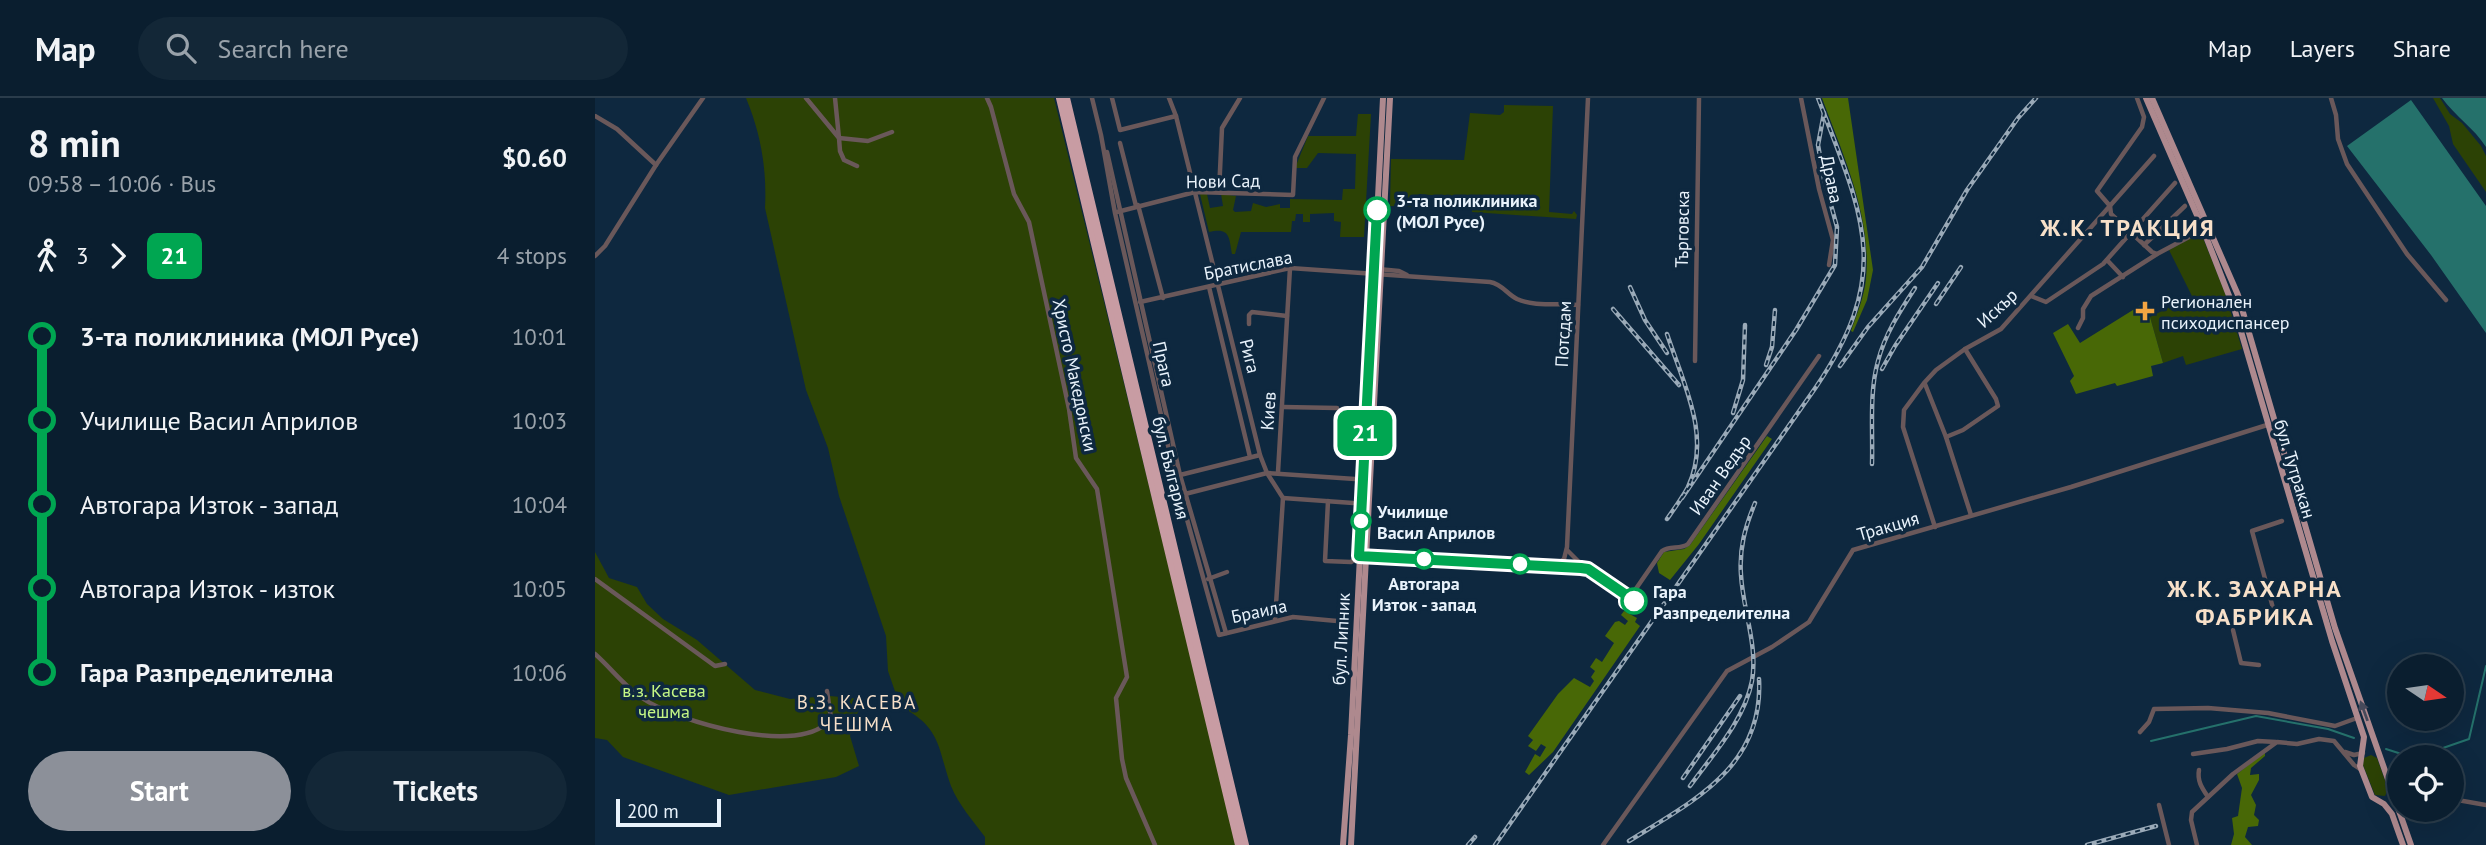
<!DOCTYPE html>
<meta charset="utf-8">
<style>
body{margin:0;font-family:"PT Sans",sans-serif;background:#132737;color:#f1f3f6;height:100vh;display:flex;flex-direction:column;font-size:26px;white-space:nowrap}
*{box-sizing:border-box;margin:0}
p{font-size:23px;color:#99a2aa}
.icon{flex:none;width:38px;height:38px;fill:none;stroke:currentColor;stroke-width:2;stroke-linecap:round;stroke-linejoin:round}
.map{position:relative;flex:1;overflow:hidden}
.side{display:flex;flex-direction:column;background:#0a1e2f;width:595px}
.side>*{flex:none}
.badge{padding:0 14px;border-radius:10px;font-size:24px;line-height:46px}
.needle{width:46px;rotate:103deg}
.buttons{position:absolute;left:1792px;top:556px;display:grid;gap:14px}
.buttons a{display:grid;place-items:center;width:77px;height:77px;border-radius:50%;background:#0a1e2f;box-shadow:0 7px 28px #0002,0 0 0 2px #2a3c4b;font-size:35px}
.scale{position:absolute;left:21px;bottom:18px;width:105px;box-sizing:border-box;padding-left:7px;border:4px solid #e9f3fc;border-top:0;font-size:19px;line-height:24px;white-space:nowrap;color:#e9f3fc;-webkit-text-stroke:5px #0e283f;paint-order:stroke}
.map>.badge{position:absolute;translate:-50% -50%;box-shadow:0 0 0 4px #fff}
.legs{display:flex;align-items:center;gap:10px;height:77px;padding:0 28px;font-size:23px}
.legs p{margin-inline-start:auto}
.summary{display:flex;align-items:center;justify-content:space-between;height:119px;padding:0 28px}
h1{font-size:38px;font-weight:700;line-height:52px}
.action{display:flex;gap:14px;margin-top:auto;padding:14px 28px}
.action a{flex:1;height:80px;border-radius:42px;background:#8c9099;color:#fff;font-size:28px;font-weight:700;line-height:80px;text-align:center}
.action a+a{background:#132737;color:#f1f3f6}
ul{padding:0 28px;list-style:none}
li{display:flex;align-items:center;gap:24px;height:84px;font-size:26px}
li i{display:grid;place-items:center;width:10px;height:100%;margin:0 9px;background:currentColor}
li i::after{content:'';width:18px;height:18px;margin:-9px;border:5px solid;border-radius:50%;background:#0a1e2f}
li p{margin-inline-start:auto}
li:first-child i{background:linear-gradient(#0000 50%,currentColor 0)}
li:last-child i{background:linear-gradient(currentColor 50%,#0000 0)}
header{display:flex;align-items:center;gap:42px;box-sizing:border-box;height:98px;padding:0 35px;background:#0a1e2f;border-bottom:2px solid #2a3c4b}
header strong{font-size:33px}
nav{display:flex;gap:38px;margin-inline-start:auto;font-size:24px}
.search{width:490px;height:63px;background:#132737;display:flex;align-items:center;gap:18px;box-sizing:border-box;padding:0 24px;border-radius:38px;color:#99a2aa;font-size:26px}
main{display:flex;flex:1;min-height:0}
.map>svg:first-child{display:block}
</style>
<header>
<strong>Map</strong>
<div class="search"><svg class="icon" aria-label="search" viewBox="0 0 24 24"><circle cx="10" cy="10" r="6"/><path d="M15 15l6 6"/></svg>Search here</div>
<nav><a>Map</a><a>Layers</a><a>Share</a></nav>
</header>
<main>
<section class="side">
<div class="summary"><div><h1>8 min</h1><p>09:58 – 10:06 · Bus</p></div><b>$0.60</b></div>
<div class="legs"><svg class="icon" aria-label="walk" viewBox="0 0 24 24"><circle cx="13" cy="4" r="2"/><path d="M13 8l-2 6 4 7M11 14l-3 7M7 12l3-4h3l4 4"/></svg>3<svg class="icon" aria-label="forward" viewBox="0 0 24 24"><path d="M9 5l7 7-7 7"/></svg><b class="badge" style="background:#00a651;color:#fff">21</b><p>4 stops</p></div>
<ul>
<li><i style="color:#00a651"></i><b>3-та поликлиника (МОЛ Русе)</b><p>10:01</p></li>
<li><i style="color:#00a651"></i><span>Училище Васил Априлов</span><p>10:03</p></li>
<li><i style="color:#00a651"></i><span>Автогара Изток - запад</span><p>10:04</p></li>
<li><i style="color:#00a651"></i><span>Автогара Изток - изток</span><p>10:05</p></li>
<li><i style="color:#00a651"></i><b>Гара Разпределителна</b><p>10:06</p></li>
</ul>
<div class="action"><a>Start</a><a>Tickets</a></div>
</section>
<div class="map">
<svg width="1891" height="747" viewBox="0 0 1891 747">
<rect width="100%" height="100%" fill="#0e283f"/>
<g fill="#2c4205">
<path d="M151,0H459L642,747H390V739C379,724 363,706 356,688C342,649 347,630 305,608L293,573L291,538L244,398L233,350L211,292L170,110C172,72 166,36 151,0Z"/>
<path d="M1838,0H1845L1855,16L1867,25L1886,48L1891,58V94L1858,46L1854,28Z"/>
<path d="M909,7L958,8L954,114L977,116L979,113L982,117L981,121L877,114V103L873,100L824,96L821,101L820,109L795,108L796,61L869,62L875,15L905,17L909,14Z"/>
<path d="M763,16H776L769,139H745L746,124L739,123V115L715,116V124H708V116H701L700,123H697L696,134H646L640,156H637C634,139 635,129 614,134L605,96H612L615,110L628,108L626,96L641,98L638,112L640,114L656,113L658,105L671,109L685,106V110H695V101L747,102L748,91H760L761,56L723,55L712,70H700L713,38H761Z"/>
<path d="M1606,135L1630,195L1647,251L1591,267L1588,258L1568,265L1555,219L1597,198L1574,152Z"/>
<path d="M0,454L14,480L42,489L52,506L68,521L102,542L160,592L195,601L235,598L267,601L255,638L264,668L241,679L134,697L28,659L12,642L0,640Z"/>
<path d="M1776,657L1782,660L1793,691L1790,698L1780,697L1768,667L1769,660Z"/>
</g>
<g fill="#486806">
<path d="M1227,0H1253L1278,172L1272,202L1258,234L1256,233C1262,216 1269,199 1271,181C1277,119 1248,57 1227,0Z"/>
<path d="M1546,207L1555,219L1568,265L1556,268L1558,278L1522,288L1520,285L1481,296L1475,283L1479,278L1458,235L1473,226L1485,245Z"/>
<path d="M1172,338L1177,341L1104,446L1075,482L1064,475L1062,465L1069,454L1089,451L1095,447Z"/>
<path d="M1029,513L1042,520L1040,524L1045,528L958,654L934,677L930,674L940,656L945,659L951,649L946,646L941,653L933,648L938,642L933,638L963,596L979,580L995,589L999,583L996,579L1000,573L995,569L1001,560L1007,564L1019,545L1010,538L1020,524L1024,523L1030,527L1033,523L1026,517Z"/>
<path d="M1670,654V658L1656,670L1655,677L1664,676V682L1656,697L1661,707L1659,717L1664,722L1663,728L1653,729L1650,739L1657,747H1636L1639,736L1637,720L1643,718L1647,690L1642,676Z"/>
</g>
<g fill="#25716b">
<path d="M1847,0H1891V49C1879,30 1860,18 1847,0Z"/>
<path d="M1816,2L1891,108V235L1836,157L1752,48Z"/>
</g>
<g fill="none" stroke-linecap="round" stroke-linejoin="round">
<g stroke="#25716b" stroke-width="2">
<path d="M1556,643L1661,618L1733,631L1759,640"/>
<path d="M1791,651L1819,660L1874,641L1891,568"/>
</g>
<g stroke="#6a585a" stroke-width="4.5">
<path d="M211,0L244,40L245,53L249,62L262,68"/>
<path d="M240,0L244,40L273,43L297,34"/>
<path d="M392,0L396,9L419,96L434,124L474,311L481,360L502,391L532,579L521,600L527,661L531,680L560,747"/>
<path d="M497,0L506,37L520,115L580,378L624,537L698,519L753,524"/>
<path d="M517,0L525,32L581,18"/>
<path d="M574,0L581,18L665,357L672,375L688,400L680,522"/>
<path d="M1206,0L1224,91L1238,142L1234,167"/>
<path d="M1542,0L1549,19L1547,29L1502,93L1515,108L1516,116L1557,154L1562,156"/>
<path d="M1736,0L1741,17L1743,41L1752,66L1812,156L1851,202"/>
<path d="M0,18L22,31L61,67"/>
<path d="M525,45L541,108"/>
<path d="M512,54L585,377L631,535"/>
<path d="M624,94L627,30L645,0"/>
<path d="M543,107L568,200"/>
<path d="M522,114L600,94L698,97L700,59L729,0"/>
<path d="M1549,147L1590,108"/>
<path d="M0,158L10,148L61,67L108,0"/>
<path d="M1512,162L1528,179"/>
<path d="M783,171L804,173L812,177"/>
<path d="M614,189L655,359"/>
<path d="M1436,198L1451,204L1508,166L1580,85"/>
<path d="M545,204L695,170L895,184C907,186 912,196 922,201C939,209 965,205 983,207"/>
<path d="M654,226V217L657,214L692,218"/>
<path d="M1483,230L1488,220V211L1496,198L1562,156L1609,131"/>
<path d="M1100,263L1104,0"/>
<path d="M1330,286L1351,339L1376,417"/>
<path d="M688,309L742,310"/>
<path d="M1351,339L1368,332L1403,308L1401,301L1370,251"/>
<path d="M683,374L695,170"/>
<path d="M585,377L665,357"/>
<path d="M590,396L672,375L760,381L768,384"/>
<path d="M688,400L758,405"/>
<path d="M733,403L730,463L756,464L764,459H772L982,469L993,472L1031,497"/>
<path d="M1340,429L1308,329L1309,312L1329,285L1341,272L1370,251L1406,231L1559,58"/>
<path d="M973,453L989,469"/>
<path d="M960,468L969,461L972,449L993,0"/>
<path d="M0,481L120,568L130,566"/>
<path d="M613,481L632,474"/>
<circle cx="1035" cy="500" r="5.5"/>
<path d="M1038,495L1067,453C1075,447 1085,452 1093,446L1224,258"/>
<path d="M1681,521L1657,433L1687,423"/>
<path d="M1638,532L1646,565L1664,567"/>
<path d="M0,556C16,570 30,589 47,600C80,623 209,661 236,620L232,593"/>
<path d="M1545,634L1554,624L1559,611L1613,610L1673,615L1740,628L1762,620"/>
<path d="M1750,654L1759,657L1768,655"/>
<path d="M1598,656L1632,651L1663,643L1681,644"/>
<path d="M1604,672C1602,683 1607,690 1613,699"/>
<path d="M1790,673L1804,681"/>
<path d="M1857,701L1891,707"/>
<path d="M1564,707L1574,747"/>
<path d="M1008,747L1132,573L1177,549L1214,524L1258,452L1476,389L1672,327"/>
<path d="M1602,747L1596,722L1597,714L1638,676L1682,644L1702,646L1724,641L1739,643L1759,667L1765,671"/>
</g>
<g stroke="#ae898e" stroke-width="6">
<path d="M1551,0L1608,131L1640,213L1737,543L1769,639L1765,668L1777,699L1789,706L1797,716L1808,747"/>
<path d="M1557,0L1643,197L1740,530L1816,747"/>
<path d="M748,747L756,637L788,0"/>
<path d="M756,747L795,0"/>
</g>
<g stroke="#c89ca3" stroke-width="8">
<path d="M465,0L644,747"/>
<path d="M471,0L650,747"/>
</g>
<defs>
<g id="rail">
<path d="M1035,189L1050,222L1072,255"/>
<path d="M1341,206L1366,169"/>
<path d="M1018,211L1084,287"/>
<path d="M1072,236C1088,285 1117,338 1093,389C1087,400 1079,411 1072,421"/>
<path d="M1171,267L1177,249L1180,212"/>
<path d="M1245,268L1273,229L1327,169L1372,92L1423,20L1441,0"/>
<path d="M1287,271L1300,248L1343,185"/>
<path d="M1138,315L1148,282L1150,227"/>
<path d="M1277,366C1278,332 1274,295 1283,263C1290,236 1305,213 1320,190"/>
<path d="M1087,400L1201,232L1240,167L1242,129L1229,81L1223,47L1229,15"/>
<path d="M1088,680L1145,598"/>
<path d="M1095,688C1118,656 1149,623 1157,583C1163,547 1148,513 1146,477C1144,451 1150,429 1160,405"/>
<path d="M1034,743C1098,703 1169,669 1164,581"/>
<path d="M873,747L880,739"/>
<path d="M900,747L1221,289C1299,174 1268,118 1223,0"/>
<path d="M1492,747L1561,728"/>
</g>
</defs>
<use href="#rail" stroke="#9aaab8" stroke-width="4.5"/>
<use href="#rail" stroke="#0e283f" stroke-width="2" stroke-dasharray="5" stroke-linecap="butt"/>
</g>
<defs><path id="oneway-solid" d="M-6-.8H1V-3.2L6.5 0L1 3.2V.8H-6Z" transform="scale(1.75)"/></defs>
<use fill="#464a5b" href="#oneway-solid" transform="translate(1769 613) rotate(-110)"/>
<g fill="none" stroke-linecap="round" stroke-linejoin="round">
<defs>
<path id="line-1" d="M782,112L764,458L986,470L993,471L1031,497V504L1039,503"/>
</defs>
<use href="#line-1" stroke="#fff" stroke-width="16"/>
<use href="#line-1" stroke="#00a651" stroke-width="10"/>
</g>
<g fill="#fff" stroke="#00a651" stroke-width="3.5">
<circle cx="782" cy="112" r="12"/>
<circle cx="766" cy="423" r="9"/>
<circle cx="829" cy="461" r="9"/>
<circle cx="925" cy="466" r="9"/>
<circle cx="1039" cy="503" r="12"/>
</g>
<path fill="#f3a442" stroke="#0e283f" stroke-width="2.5" d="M1546.5 202.5h7v7h7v7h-7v7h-7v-7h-7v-7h7z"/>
<g text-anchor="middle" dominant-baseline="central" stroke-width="7" stroke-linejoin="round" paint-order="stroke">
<g font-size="18" fill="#e9f3fc" stroke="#0e283f">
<text transform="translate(1237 81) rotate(78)">Драва</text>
<text transform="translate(628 83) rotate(-1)">Нови Сад</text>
<text transform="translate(1087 131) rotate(-89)">Търговска</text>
<text transform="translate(653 167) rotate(-11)">Братислава</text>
<text transform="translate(1402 210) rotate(-43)">Искър</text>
<text transform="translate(968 236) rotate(-87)">Потсдам</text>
<text transform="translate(655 258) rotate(76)">Рига</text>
<text transform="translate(569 266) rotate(77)">Прага</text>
<text transform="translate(480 277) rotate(78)">Христо Македонски</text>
<text transform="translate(673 313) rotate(-86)">Киев</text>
<text transform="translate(576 370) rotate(76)">бул. България</text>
<text transform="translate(1700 371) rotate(73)">бул. Тутракан</text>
<text transform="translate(1125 377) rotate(-55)">Иван Ведър</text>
<text transform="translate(1293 428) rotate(-16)">Тракция</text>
<text transform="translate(664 513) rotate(-12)">Браила</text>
<text transform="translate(746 541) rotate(-87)">бул. Липник</text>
</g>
<g font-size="18" font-weight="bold" fill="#e9f3fc" stroke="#0e283f" text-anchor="start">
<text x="801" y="102">3-та поликлиника<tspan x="801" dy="21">(МОЛ Русе)</tspan></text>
<text x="782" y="413">Училище<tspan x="782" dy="21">Васил Априлов</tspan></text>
<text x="829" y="485" text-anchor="middle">Автогара<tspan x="829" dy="21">Изток - запад</tspan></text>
<text x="1058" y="493">Гара<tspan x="1058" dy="21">Разпределителна</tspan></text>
</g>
<g font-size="18" fill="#e9f3fc" stroke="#0e283f" text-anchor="start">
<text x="1566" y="203">Регионален<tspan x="1566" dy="21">психодиспансер</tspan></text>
</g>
<g font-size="18" fill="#c5f785" stroke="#0e283f">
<text x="69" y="592">в.з. Касева<tspan x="69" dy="21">чешма</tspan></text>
</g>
<g font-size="19" letter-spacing="2" fill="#f7e0c9" stroke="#0e283f">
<text x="262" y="604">В.З. КАСЕВА<tspan x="262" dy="22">ЧЕШМА</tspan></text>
</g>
<g font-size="24" font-weight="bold" letter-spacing="2" fill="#f7e0c9" stroke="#0e283f">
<text x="1533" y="129">Ж.К. ТРАКЦИЯ</text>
<text x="1660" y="490">Ж.К. ЗАХАРНА<tspan x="1660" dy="28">ФАБРИКА</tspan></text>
</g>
</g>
</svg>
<div class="buttons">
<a><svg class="needle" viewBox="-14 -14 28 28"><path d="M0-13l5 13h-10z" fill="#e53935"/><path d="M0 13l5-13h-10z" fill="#99a2aa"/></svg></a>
<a><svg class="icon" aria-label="locate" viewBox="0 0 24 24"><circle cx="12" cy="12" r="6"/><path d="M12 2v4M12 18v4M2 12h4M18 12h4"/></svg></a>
</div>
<div class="scale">200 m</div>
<b class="badge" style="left:770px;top:335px;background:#00a651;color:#fff">21</b>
</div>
</main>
